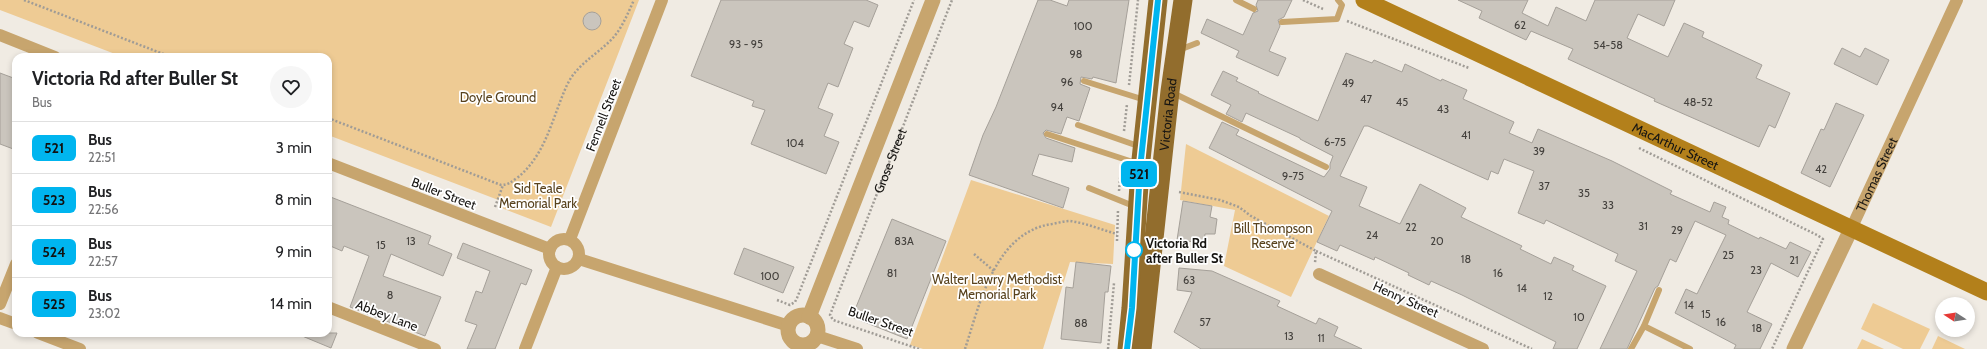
<!DOCTYPE html>
<style>
body{margin:0;font-family:Cabin,sans-serif;background:#f6f6f6;color:#202124;height:100vh;display:flex;flex-direction:column;font-size:15px;white-space:nowrap}
*{box-sizing:border-box;margin:0}
p{font-size:13px;color:#757577}
.icon{flex:none;width:22px;height:22px;fill:none;stroke:currentColor;stroke-width:2;stroke-linecap:round;stroke-linejoin:round}
.map{position:relative;flex:1;overflow:hidden}
.side{position:absolute;left:12px;top:53px;width:320px;height:284px;display:flex;flex-direction:column;background:#fff;border-radius:12px;box-shadow:0 2px 6px #0003}
.side>*{flex:none}
.badge{padding:0 8px;border-radius:6px;font-size:14px;line-height:26px}
.needle{width:26px;rotate:282deg}
.controls{position:absolute;left:1935px;top:297px;display:grid;gap:8px}
.controls a{display:grid;place-items:center;width:40px;height:40px;border-radius:50%;background:#fff;box-shadow:0 2px 6px #0003;font-size:20px}
.map>.badge{position:absolute;translate:-50% -50%;box-shadow:0 0 0 2px #fff}
.round{display:grid;place-items:center;flex:none;width:42px;height:42px;border-radius:21px;background:#f6f6f6}
.head{display:flex;align-items:center;justify-content:space-between;height:68px;padding:0 20px}
h1{font-size:19px;font-weight:700;line-height:30px}
ul{padding:0;list-style:none}
li{display:flex;align-items:center;gap:12px;height:52px;padding:0 20px;border-top:1px solid #e0e0e0}
li div{flex:1}
li b{display:block;font-size:15px}
li em{font-style:normal}
li .badge{min-width:44px;font-weight:700;text-align:center}
.map>svg:first-child{display:block}
</style>
<div class="map">
<svg width="1987" height="349" viewBox="0 0 1987 349">
<rect width="100%" height="100%" fill="#f0ebe3"/>
<g fill="#eecb94">
<path d="M0,0H639L551,227L499,207L501,201L328,135V57H123L0,10Z"/>
<path d="M1186,144L1329,216L1291,297L1224,266L1235,210L1180,200Z"/>
<path d="M971,180L1115,225L1113,264L1070,262L1043,349H923L910,345Z"/>
<path d="M1873,303L1930,329L1920,349H1903L1861,329Z"/>
<path d="M1938,336L1965,349H1932Z"/>
<path d="M1862,339L1884,349H1857Z"/>
</g>
<g fill="#cac5bd" stroke="#a5a099">
<path d="M721,0H866L878,5L869,27L854,21L844,44L853,48L838,87L828,83L818,108L833,114L824,136L839,142L826,174L751,144L765,110L752,106L754,101L691,76Z"/>
<path d="M1038,0H1050L1067,6L1069,0H1129L1116,83L1093,77L1092,79L1081,77L1080,84L1090,88L1079,121L1067,117L1061,134L1046,130L1043,133L1046,138L1075,148L1072,162L1039,154L1032,175L1069,188L1063,208L969,175L983,135L996,107Z"/>
<path d="M1258,0H1292L1284,17L1278,20L1280,26L1269,51L1286,58L1278,76L1236,57L1239,51L1201,33L1207,19L1243,35L1253,13L1258,11L1256,5Z"/>
<path d="M1458,0H1528L1522,13L1548,26L1556,7L1586,21L1595,0H1675L1664,26L1638,14L1627,38L1668,57L1684,23L1704,32L1702,37L1762,65L1756,78L1790,93L1775,128L1769,125L1759,147L1654,101L1655,99L1568,59L1573,49L1531,31L1526,40L1479,18L1482,11Z"/>
<circle cx="592" cy="21" r="9"/>
<path d="M1842,48L1860,57L1865,48L1889,60L1877,85L1834,64Z"/>
<path d="M1346,53L1372,63L1374,60L1402,72L1405,64L1441,81L1442,79L1467,90L1463,99L1514,122L1509,133L1532,143L1538,129L1612,161L1672,191L1670,194L1710,212L1714,202L1726,207L1722,217L1729,220L1728,224L1759,239L1760,237L1786,249L1790,242L1811,252L1798,277L1771,263L1747,312L1772,324L1760,349H1734L1736,345L1675,313L1686,289L1697,294L1726,235L1695,221L1676,262L1670,259L1658,286L1655,288L1627,349H1600L1637,271L1615,261L1618,254L1546,220L1544,224L1518,213L1534,171L1504,159L1498,174L1491,171L1488,180L1368,126H1364L1340,176L1367,187L1359,206L1400,224L1420,184L1466,208L1461,217L1522,246L1520,249L1551,264L1554,257L1574,266L1572,270L1606,286L1577,349H1553L1556,342L1462,295L1431,281L1429,285L1408,275L1409,273L1375,257L1374,260L1340,245L1337,251L1317,242L1332,211L1209,148L1222,122L1239,130L1236,135L1324,177L1330,169V164L1333,156L1300,139V138L1246,113L1242,122L1226,114L1231,105L1211,95L1223,71L1238,78L1236,81L1259,92L1258,93L1318,121Z"/>
<path d="M0,73L16,79V150L0,144Z"/>
<path d="M1836,103L1864,115L1830,187L1801,173L1821,129L1824,130Z"/>
<path d="M328,196L431,236L428,244L452,254L443,276L391,254L383,276L441,297L425,336L350,307L369,256L344,246L342,251L328,245Z"/>
<path d="M1183,201L1212,206L1210,217L1217,219L1215,234H1205L1204,243L1177,240Z"/>
<path d="M892,219L946,241L907,339L852,317Z"/>
<path d="M463,243L532,270L526,285L521,283L495,349H467L477,325L465,321L476,291L482,293L490,271L457,258Z"/>
<path d="M744,248L794,267L783,293L734,274Z"/>
<path d="M1076,262L1111,266L1108,292H1105L1101,343L1061,339L1066,287L1073,288Z"/>
<path d="M1179,268L1212,271L1280,301L1277,306L1316,324L1319,318L1338,327L1334,336L1362,349H1201L1174,332L1192,292L1177,290Z"/>
<path d="M295,333H337L331,348Z"/>
</g>
<g fill="none" stroke-linecap="round" stroke-linejoin="round">
<g stroke="#a09c96" stroke-width="2.5" stroke-dasharray="2 2" stroke-linecap="butt">
<path d="M24,0L171,57"/>
<path d="M1303,0L1323,9"/>
<path d="M1347,21L1469,68"/>
<path d="M1129,85L1138,0"/>
<path d="M328,118L501,185C508,185 511,182 517,178C546,155 552,118 567,85C576,66 594,56 609,42C621,31 627,15 634,0"/>
<path d="M1124,131L1127,104"/>
<path d="M1639,148L1817,235L1823,239L1772,349"/>
<path d="M1119,191L1121,168"/>
<path d="M1179,192L1220,200L1239,207L1251,216L1316,251L1315,263"/>
<path d="M495,207L503,185"/>
<path d="M1117,241L1118,210"/>
<path d="M1316,251L1532,349"/>
<path d="M974,254L994,271"/>
<path d="M777,300L790,305L795,302L797,298L914,0"/>
<path id="s1" d="M919,349L833,320L830,315L952,0"/>
<path d="M965,349C980,303 995,232 1052,224C1058,223 1064,221 1070,221C1086,223 1102,230 1117,234"/>
<path d="M1108,349L1114,283"/>
</g>
<g stroke="#c7a56e" stroke-width="6">
<path d="M1236,0L1254,9"/>
<path d="M1282,22L1337,19L1342,5L1338,0"/>
<path d="M1179,50L1197,43"/>
<path d="M1084,81L1145,100"/>
<path d="M1171,92L1326,167"/>
<path d="M1078,125L1141,147"/>
<path d="M1047,134L1139,164"/>
<path d="M1089,188L1136,207"/>
<path d="M1644,326L1690,349"/>
<path d="M1631,349L1644,326L1659,290"/>
</g>
<g stroke="#c7a56e" stroke-width="12">
<path d="M0,35L55,57"/>
<path d="M328,163L550,249"/>
<path id="s2" d="M1852,227L1957,0"/>
<circle cx="564" cy="254" r="15"/>
<path d="M570,239L662,0"/>
<path d="M579,259L789,326"/>
<path d="M1319,274L1483,349"/>
<path d="M0,304L16,264"/>
<path d="M328,307L435,349"/>
<path d="M0,318L16,324"/>
<path d="M38,333L80,349"/>
<path d="M817,336L857,349"/>
<path d="M525,349L557,267"/>
</g>
<g stroke="#c7a56e" stroke-width="15">
<circle cx="803" cy="330" r="15"/>
<path d="M809,317L933,0"/>
<path d="M1794,349L1852,227"/>
</g>
<path stroke="#b3801b" stroke-width="17" id="s3" d="M1364,0L1987,292"/>
<g stroke="#926d2d" stroke-width="19">
<path d="M1127,349L1131,308L1140,169L1158,0"/>
<path id="s4" d="M1142,349L1170,91L1183,0"/>
</g>
</g>
<g fill="none" stroke-linecap="round" stroke-linejoin="round">
<defs>
<path id="line" d="M1127,349L1132,308L1140,169L1158,0"/>
</defs>
<use href="#line" stroke="#fff" stroke-width="9"/>
<use href="#line" stroke="#00b5ef" stroke-width="6"/>
</g>
<circle fill="#fff" stroke="#00b5ef" stroke-width="2" cx="1134" cy="250" r="8"/>
<g text-anchor="middle" dominant-baseline="central" stroke-width="3.5" stroke-linejoin="round" paint-order="stroke">
<g font-size="11" fill="#44413d">
<text x="1520" y="25">62</text>
<text x="1083" y="26">100</text>
<text x="746" y="44">93 - 95</text>
<text x="1608" y="45">54-58</text>
<text x="1076" y="54">98</text>
<text x="1067" y="82">96</text>
<text x="1348" y="83">49</text>
<text x="1366" y="99">47</text>
<text x="1402" y="102">45</text>
<text x="1698" y="102">48-52</text>
<text x="1057" y="107">94</text>
<text x="1443" y="109">43</text>
<text x="1466" y="135">41</text>
<text x="1335" y="142">6-75</text>
<text x="795" y="143">104</text>
<text x="1539" y="151">39</text>
<text x="1821" y="169">42</text>
<text x="1293" y="176">9-75</text>
<text x="1544" y="186">37</text>
<text x="1584" y="193">35</text>
<text x="1608" y="205">33</text>
<text x="1643" y="226">31</text>
<text x="1411" y="227">22</text>
<text x="1677" y="230">29</text>
<text x="1372" y="235">24</text>
<text x="411" y="241">13</text>
<text x="904" y="241">83A</text>
<text x="1437" y="241">20</text>
<text x="381" y="245">15</text>
<text x="1728" y="255">25</text>
<text x="1466" y="259">18</text>
<text x="1794" y="260">21</text>
<text x="1756" y="270">23</text>
<text x="892" y="273">81</text>
<text x="1498" y="273">16</text>
<text x="770" y="276">100</text>
<text x="1189" y="280">63</text>
<text x="1522" y="288">14</text>
<text x="390" y="295">8</text>
<text x="1548" y="296">12</text>
<text x="1689" y="305">14</text>
<text x="1706" y="314">15</text>
<text x="1579" y="317">10</text>
<text x="1205" y="322">57</text>
<text x="1721" y="322">16</text>
<text x="1081" y="323">88</text>
<text x="1757" y="328">18</text>
<text x="1289" y="336">13</text>
<text x="1321" y="338">11</text>
</g>
<g font-size="13" fill="#58421d" stroke="#fff">
<text x="498" y="97">Doyle Ground</text>
<text x="538" y="188">Sid Teale<tspan x="538" dy="15">Memorial Park</tspan></text>
<text x="1273" y="228">Bill Thompson<tspan x="1273" dy="15">Reserve</tspan></text>
<text x="997" y="279">Walter Lawry Methodist<tspan x="997" dy="15">Memorial Park</tspan></text>
</g>
<g font-size="13" fill="#171512" stroke="#fff">
<text transform="translate(603 115) rotate(-69)">Fennell Street</text>
<text stroke="none"><textPath href="#s4" startOffset="236">Victoria Road</textPath></text>
<text stroke="none"><textPath href="#s3" startOffset="344">MacArthur Street</textPath></text>
<text stroke="none"><textPath href="#s1" startOffset="262">Grose Street</textPath></text>
<text stroke="none"><textPath href="#s2" startOffset="58">Thomas Street</textPath></text>
<text transform="translate(444 193) rotate(21)">Buller Street</text>
<text transform="translate(1406 299) rotate(24)">Henry Street</text>
<text transform="translate(387 315) rotate(21)">Abbey Lane</text>
<text transform="translate(881 321) rotate(19)">Buller Street</text>
</g>
<g font-size="13" font-weight="bold" fill="#171512" stroke="#fff" text-anchor="start">
<text x="1146" y="243">Victoria Rd<tspan x="1146" dy="15">after Buller St</tspan></text>
</g>
</g>
</svg>
<div class="controls">
<a><svg class="needle" viewBox="-14 -14 28 28"><path d="M0-13l5 13h-10z" fill="#e53935"/><path d="M0 13l5-13h-10z" fill="#757577"/></svg></a>
</div>
<b class="badge" style="left:1139px;top:174px;background:#00b5ef;color:#111">521</b>
<section class="side">
<div class="head"><div><h1>Victoria Rd after Buller St</h1><p>Bus</p></div><a class="round"><svg class="icon" aria-label="heart" viewBox="0 0 24 24"><path d="M12 20l-8-8c-3-5 5-10 8-4 3-6 11-1 8 4z"/></svg></a></div>
<ul>
<li><span class="badge" style="background:#00b5ef;color:#111">521</span><div><b>Bus</b><p>22:51</p></div><em>3 min</em></li>
<li><span class="badge" style="background:#00b5ef;color:#111">523</span><div><b>Bus</b><p>22:56</p></div><em>8 min</em></li>
<li><span class="badge" style="background:#00b5ef;color:#111">524</span><div><b>Bus</b><p>22:57</p></div><em>9 min</em></li>
<li><span class="badge" style="background:#00b5ef;color:#111">525</span><div><b>Bus</b><p>23:02</p></div><em>14 min</em></li>
</ul>
</section>
</div>
